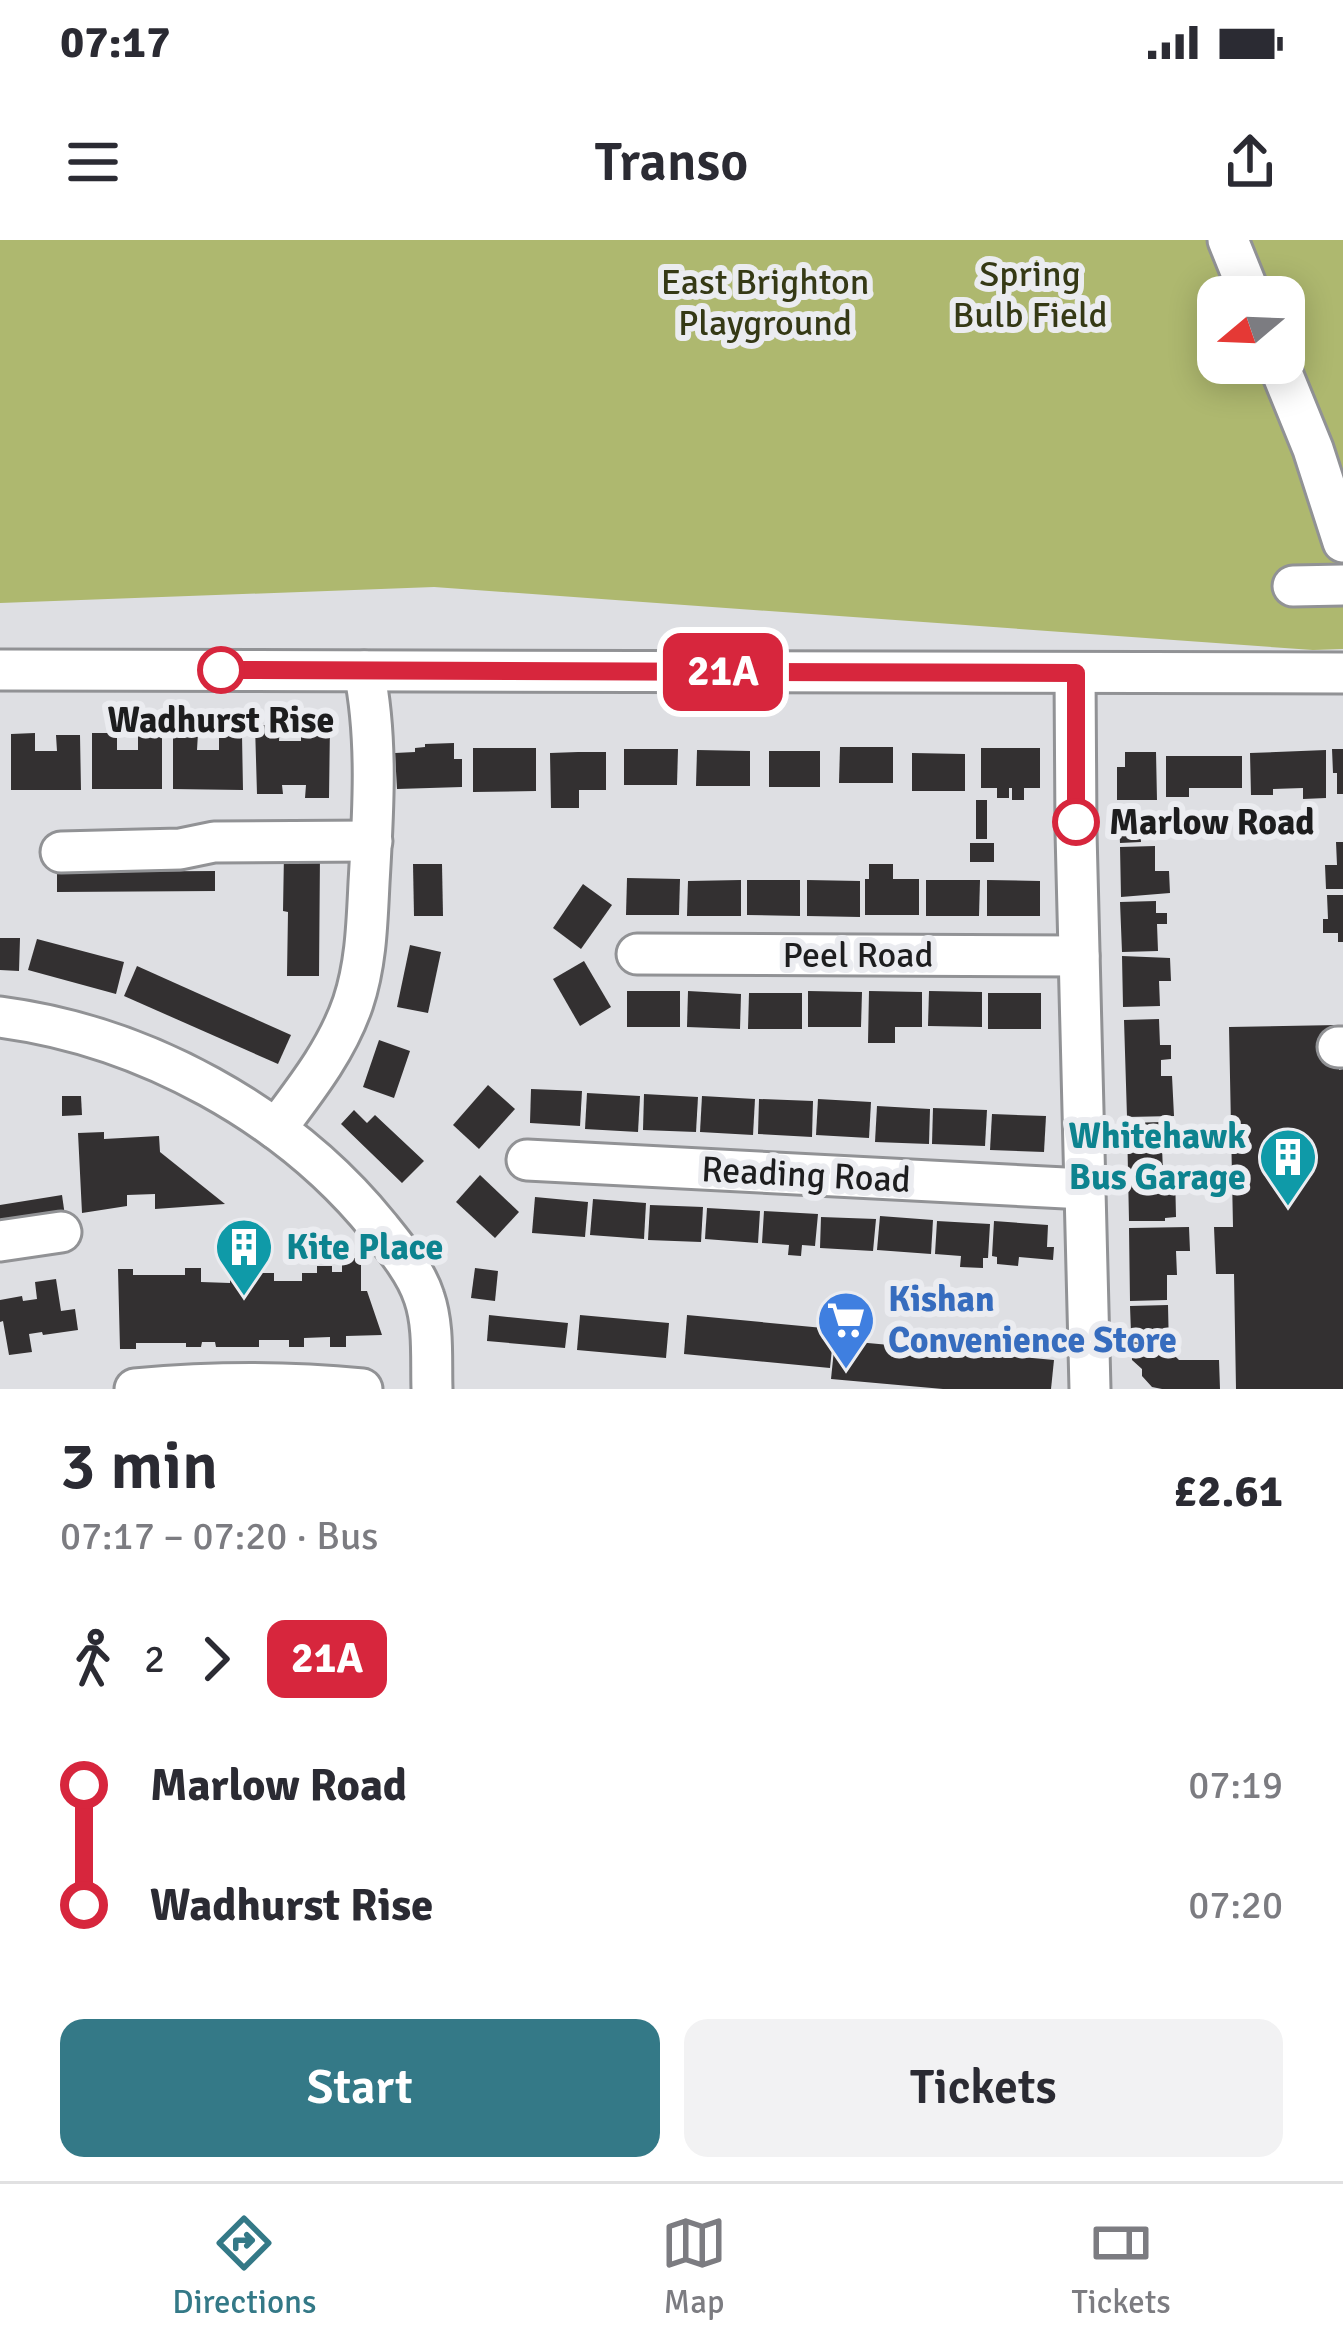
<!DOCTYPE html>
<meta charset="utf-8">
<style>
body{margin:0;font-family:Signika,sans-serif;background:#f2f2f3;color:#2b2b33;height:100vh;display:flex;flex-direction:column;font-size:45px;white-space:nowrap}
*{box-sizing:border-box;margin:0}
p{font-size:39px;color:#7c7c81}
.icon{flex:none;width:66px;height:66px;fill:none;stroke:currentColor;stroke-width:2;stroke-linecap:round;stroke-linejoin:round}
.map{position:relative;height:1149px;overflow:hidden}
.side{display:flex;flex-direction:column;background:#fff;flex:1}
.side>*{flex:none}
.badge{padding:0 24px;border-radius:18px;font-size:42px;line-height:78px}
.needle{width:78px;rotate:251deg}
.controls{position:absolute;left:1197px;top:36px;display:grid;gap:24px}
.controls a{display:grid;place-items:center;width:108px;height:108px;border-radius:24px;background:#fff;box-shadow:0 6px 30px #0003;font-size:60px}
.map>.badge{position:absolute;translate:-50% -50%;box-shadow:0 0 0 6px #fff}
.legs{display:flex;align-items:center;gap:18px;height:132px;padding:0 60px;font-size:39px}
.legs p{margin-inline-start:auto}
.summary{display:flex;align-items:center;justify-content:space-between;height:204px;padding:0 60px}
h1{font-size:66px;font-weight:600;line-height:90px}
.primary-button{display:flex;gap:24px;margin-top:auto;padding:24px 60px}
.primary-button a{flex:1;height:138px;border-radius:24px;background:#347987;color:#fff;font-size:48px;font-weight:600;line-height:138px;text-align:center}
.primary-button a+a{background:#f2f2f3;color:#2b2b33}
ul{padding:0 60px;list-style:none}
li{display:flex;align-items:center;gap:42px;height:120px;font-size:45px}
li i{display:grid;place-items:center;width:18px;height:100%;margin:0 15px;background:currentColor}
li i::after{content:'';width:30px;height:30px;margin:-15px;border:9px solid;border-radius:50%;background:#fff}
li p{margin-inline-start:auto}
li:first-child i{background:linear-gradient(#0000 50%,currentColor 0)}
li:last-child i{background:linear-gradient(currentColor 50%,#0000 0)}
.status{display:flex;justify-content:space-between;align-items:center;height:84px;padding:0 60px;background:#fff;direction:ltr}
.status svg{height:33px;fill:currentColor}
header{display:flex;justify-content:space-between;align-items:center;height:156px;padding:0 60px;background:#fff;font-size:54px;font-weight:600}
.tab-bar{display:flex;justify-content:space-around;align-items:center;height:168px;border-top:3px solid #e1e1e2;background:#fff;font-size:33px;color:#7c7c81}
.tab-bar a{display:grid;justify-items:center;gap:6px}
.tab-bar .on{color:#347987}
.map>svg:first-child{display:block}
</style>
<div class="status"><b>07:17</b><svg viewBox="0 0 49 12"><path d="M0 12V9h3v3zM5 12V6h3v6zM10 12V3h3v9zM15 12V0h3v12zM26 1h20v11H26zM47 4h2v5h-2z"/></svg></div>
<header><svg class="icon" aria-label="menu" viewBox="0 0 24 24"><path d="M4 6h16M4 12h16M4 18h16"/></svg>Transo<svg class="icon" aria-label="share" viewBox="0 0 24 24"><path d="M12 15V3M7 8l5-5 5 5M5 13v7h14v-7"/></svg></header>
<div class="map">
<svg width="1343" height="1149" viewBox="0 0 1343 1149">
<rect width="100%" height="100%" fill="#dedfe3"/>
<path fill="#aeb86f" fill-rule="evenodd" d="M0,0H1343V409L1313,410L434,347L0,363ZM1218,57H1284V123H1218Z"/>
<g fill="#333031">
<path d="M255,485H280L279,501H301V485H330L329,558H305L306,545H282L283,554H257Z"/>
<path d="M35,493V511H57L56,495H80L81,550H11V494Z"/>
<path d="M92,493H117V510H138V495H162V549H92Z"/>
<path d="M173,493H198L197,510H219V495H242L243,550L173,549Z"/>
<path d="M454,503V519H462V547L397,549L395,513L415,512V508L425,507V504Z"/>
<path d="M840,507H893V543H839Z"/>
<path d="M473,508H536V551L473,552Z"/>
<path d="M981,508H1040V548H1024V560H1012V548H1009V558H997V548H981Z"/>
<path d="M624,509H678L677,545H624Z"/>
<path d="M1332,509H1343V554H1337V533H1333Z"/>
<path d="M697,510L750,511V546H696Z"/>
<path d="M1326,510V558L1303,559V548L1273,549V555H1251L1250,513Z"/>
<rect x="769" y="511" width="51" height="36"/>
<path d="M578,512H606V550H579V568H551L550,513Z"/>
<path d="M1125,512H1156L1157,560H1117V527H1125Z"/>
<path d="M912,513L965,514V551H912Z"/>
<path d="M1166,516H1242V548H1189V557H1166Z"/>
<rect x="976" y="560" width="11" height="39"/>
<path d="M1119,582H1140L1141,602L1120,603Z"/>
<path d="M1336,602H1343V649H1326L1325,625H1337Z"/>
<rect x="970" y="603" width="24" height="19"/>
<path d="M1155,606V631H1169L1170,653L1121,657L1120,607Z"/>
<path d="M284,613H320L319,736H287L288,672L283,671Z"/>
<path d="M413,624H442L443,676H414Z"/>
<path d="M869,624H893V639H919V675H865V639H869Z"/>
<path d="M215,631V651L57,652V632Z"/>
<path d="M627,638L680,639L679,675H626Z"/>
<path d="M741,640V676H687L688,641Z"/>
<path d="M747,640H800V676L747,675Z"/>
<path d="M807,640L860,641V677L807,676Z"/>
<path d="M926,640H980L979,676H926Z"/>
<path d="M987,640L1040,641V676H987Z"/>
<path d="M583,644L612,665L581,709L553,688Z"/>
<path d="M1327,655H1343V702H1338V693H1323V679H1328Z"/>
<path d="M1156,661V673H1167V684H1157L1158,711L1122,712L1120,662Z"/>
<path d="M0,698H20L19,731L0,730Z"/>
<path d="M37,699L124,722L116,754L28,730Z"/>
<path d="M410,705L441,712L428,773L397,767Z"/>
<path d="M1122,716L1170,718L1171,741H1159L1160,766L1123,767Z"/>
<path d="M584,721L611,767L580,786L553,739Z"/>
<path d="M137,726L291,795L278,824L124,756Z"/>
<rect x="627" y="751" width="53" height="36"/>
<path d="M688,751L741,754L740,789L687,787Z"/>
<path d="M808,751L862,752L861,787H808Z"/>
<path d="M869,751L922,752V787H895V803H868Z"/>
<path d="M929,751L982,752V787L928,786Z"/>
<path d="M749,753H802V789H748Z"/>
<rect x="988" y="753" width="53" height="36"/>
<path d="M1159,779L1160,805H1171V819L1161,820V836H1172L1174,876L1127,877L1124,780Z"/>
<path d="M1338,785L1339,830L1343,829V1149H1236L1234,1034H1216L1214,987H1233L1229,787Z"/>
<path d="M379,800L410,811L394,858L363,847Z"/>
<path d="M488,845L515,869L479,909L453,885Z"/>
<path d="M531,849L582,851L580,886L530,883Z"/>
<path d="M587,853L640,856L638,892L585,889Z"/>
<path d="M644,854L698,857L696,892L643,890Z"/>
<path d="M62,856H81L82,875L62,876Z"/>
<path d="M702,856L755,859L753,895L700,892Z"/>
<path d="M759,859L813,861L812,897L758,894Z"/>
<path d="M818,859L871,862L869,898L816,895Z"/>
<path d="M877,866L930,869L929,904L875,902Z"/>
<path d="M933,868L987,870L985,906L932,904Z"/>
<path d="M354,870L367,883L375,875L424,921L402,943L341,884Z"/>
<path d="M992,874L1046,876L1044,912L990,910Z"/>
<path d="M1162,882V887H1174L1175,907H1162L1163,932H1175L1176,977L1165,978V981H1129L1127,883Z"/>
<path d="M104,892V899L159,896L160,912L225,964L155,969V954L127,955V966L82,973L78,893Z"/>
<path d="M480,935L519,972L495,998L456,962Z"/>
<path d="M62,955L65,976L0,986V965Z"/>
<path d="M535,957L588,962L585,997L532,993Z"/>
<path d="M593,959L646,963L644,999L590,995Z"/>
<path d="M650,965L703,967L701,1002L648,1000Z"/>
<path d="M707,968L760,971L758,1003L705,999Z"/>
<path d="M764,971L818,974L815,1006L802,1005L801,1016L788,1015L789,1005L762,1003Z"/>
<path d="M880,976L933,980L931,1014L877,1010Z"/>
<path d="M821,977L876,979L873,1011L820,1008Z"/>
<path d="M937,981L990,984L988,1018H983V1028L960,1027L961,1016L935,1014Z"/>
<path d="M994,981L1048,985L1047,1007H1054L1053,1020L1019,1017L1018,1026L997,1024V1017L992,1016Z"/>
<path d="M1189,987L1190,1011H1176L1177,1035H1167V1060L1130,1061L1129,988Z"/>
<path d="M342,1018H361V1051H367L382,1095L346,1096V1107H330V1097L304,1098V1107H289V1100H259V1107H216L215,1102H202L201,1107H186V1103H136V1109H120L118,1029H133V1035H185V1028H201V1042L230,1043V1027H245V1033H274V1041H302V1033H317V1026H332V1032H342Z"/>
<path d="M475,1028L498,1031L495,1061L471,1058Z"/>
<path d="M56,1039L61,1071L75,1069L78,1090L43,1095L42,1092L29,1094L32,1112L9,1115L3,1081L0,1082V1060L22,1056L23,1061L37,1059L35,1042Z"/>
<path d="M1168,1065L1169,1110L1179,1120H1219L1220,1149H1162L1152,1147L1142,1136V1129L1132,1120L1130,1066Z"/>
<path d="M489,1075L568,1083L565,1108L487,1101Z"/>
<path d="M580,1075L669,1083L666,1118L577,1110Z"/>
<path d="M687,1075L834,1089L830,1128L684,1114Z"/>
<path d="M835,1100L1054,1120L1051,1149H943L831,1139Z"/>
</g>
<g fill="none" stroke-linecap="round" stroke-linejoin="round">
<defs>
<g id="minor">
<path d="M1228,0L1251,57"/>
<path d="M1278,123L1313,209L1343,302"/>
<path d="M1293,346L1343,345"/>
<path d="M0,430L1343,433"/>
<path d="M1075,433L1076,592L1090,1149"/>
<path d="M61,612L180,609L214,602L372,601"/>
<path d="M637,714L1079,716"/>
<path d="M0,777C144,796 288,874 379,987C396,1008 416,1032 424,1057C434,1086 431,1119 432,1149"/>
<path d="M1338,807H1343"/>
<path d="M276,889C306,849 337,810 353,763C366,724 367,684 369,643C373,574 378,499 364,431"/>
<path d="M527,920L1085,949"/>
<path d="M0,1001L61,992"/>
<path d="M135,1149C213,1142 283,1141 362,1149"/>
</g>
</defs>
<use href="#minor" stroke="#919295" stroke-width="45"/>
<use href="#minor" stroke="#fff" stroke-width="39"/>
</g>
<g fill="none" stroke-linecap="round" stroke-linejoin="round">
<defs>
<path id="line-1" d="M221,430L1076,433V582"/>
</defs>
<use href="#line-1" stroke="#fff" stroke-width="27"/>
<use href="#line-1" stroke="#d7263d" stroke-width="18"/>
</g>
<defs>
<symbol id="building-pin" viewBox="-11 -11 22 30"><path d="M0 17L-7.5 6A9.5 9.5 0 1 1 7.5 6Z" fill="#0f9aa8" stroke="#ebecf0"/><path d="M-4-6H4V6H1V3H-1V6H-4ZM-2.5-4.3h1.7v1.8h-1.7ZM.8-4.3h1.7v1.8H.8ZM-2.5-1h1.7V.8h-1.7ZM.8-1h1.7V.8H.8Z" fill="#fff"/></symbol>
<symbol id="supermarket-pin" viewBox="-11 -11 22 30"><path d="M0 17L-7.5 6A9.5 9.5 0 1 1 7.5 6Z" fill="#3f7fe0" stroke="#ebecf0"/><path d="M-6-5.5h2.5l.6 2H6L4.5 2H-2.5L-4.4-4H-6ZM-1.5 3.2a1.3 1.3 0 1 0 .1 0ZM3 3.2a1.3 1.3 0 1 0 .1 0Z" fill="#fff"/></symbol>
</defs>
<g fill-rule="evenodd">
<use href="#building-pin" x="1255" y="884" width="66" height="90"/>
<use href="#building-pin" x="211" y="974" width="66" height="90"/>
<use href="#supermarket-pin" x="813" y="1047" width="66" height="90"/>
</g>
<g fill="#fff" stroke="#d7263d" stroke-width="6">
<circle cx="221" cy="430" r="21"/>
<circle cx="1076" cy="582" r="21"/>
</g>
<g text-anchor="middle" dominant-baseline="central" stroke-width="12" stroke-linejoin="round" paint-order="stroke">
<g font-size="36" fill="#353915" stroke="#ebecf0">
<text x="1030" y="34">Spring<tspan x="1030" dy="41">Bulb Field</tspan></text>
<text x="765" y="42">East Brighton<tspan x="765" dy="41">Playground</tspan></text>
</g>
<g font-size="36" font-weight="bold" fill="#1d1d1e" stroke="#ebecf0">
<text x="221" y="480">Wadhurst Rise</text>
<text x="1109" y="582" text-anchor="start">Marlow Road</text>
</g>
<g font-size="36" fill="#1d1d1e" stroke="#ebecf0">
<text x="858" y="715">Peel Road</text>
<text transform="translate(806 935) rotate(3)">Reading Road</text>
</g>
<g font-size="36" font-weight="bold" fill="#0d838f" stroke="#ebecf0" text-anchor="end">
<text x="1246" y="896">Whitehawk<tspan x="1246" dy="41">Bus Garage</tspan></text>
<text x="286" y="1007" text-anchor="start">Kite Place</text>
</g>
<g font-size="36" font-weight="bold" fill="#366cbe" stroke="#ebecf0" text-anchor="start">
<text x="888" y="1059">Kishan<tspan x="888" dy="41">Convenience Store</tspan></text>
</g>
</g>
</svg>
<div class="controls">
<a><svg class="needle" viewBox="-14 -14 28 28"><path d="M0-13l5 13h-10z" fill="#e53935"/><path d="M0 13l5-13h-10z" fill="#7c7c81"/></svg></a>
</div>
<b class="badge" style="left:723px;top:432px;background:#d7263d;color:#fff">21A</b>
</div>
<section class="side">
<div class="summary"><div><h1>3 min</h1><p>07:17 – 07:20 · Bus</p></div><b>£2.61</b></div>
<div class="legs"><svg class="icon" aria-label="walk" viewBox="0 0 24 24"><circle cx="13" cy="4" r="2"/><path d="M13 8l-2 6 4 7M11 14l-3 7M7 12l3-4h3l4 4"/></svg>2<svg class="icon" aria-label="forward" viewBox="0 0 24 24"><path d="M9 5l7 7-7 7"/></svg><b class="badge" style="background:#d7263d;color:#fff">21A</b></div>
<ul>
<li><i style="color:#d7263d"></i><b>Marlow Road</b><p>07:19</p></li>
<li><i style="color:#d7263d"></i><b>Wadhurst Rise</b><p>07:20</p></li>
</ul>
<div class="primary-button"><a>Start</a><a>Tickets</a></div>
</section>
<nav class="tab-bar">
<a class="on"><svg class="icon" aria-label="directions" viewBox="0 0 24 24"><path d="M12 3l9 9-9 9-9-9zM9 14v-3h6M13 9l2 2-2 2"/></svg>Directions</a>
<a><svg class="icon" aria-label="map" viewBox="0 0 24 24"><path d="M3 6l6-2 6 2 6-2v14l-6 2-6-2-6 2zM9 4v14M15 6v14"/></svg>Map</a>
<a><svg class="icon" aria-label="tickets" viewBox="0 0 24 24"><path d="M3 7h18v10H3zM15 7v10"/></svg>Tickets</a>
</nav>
